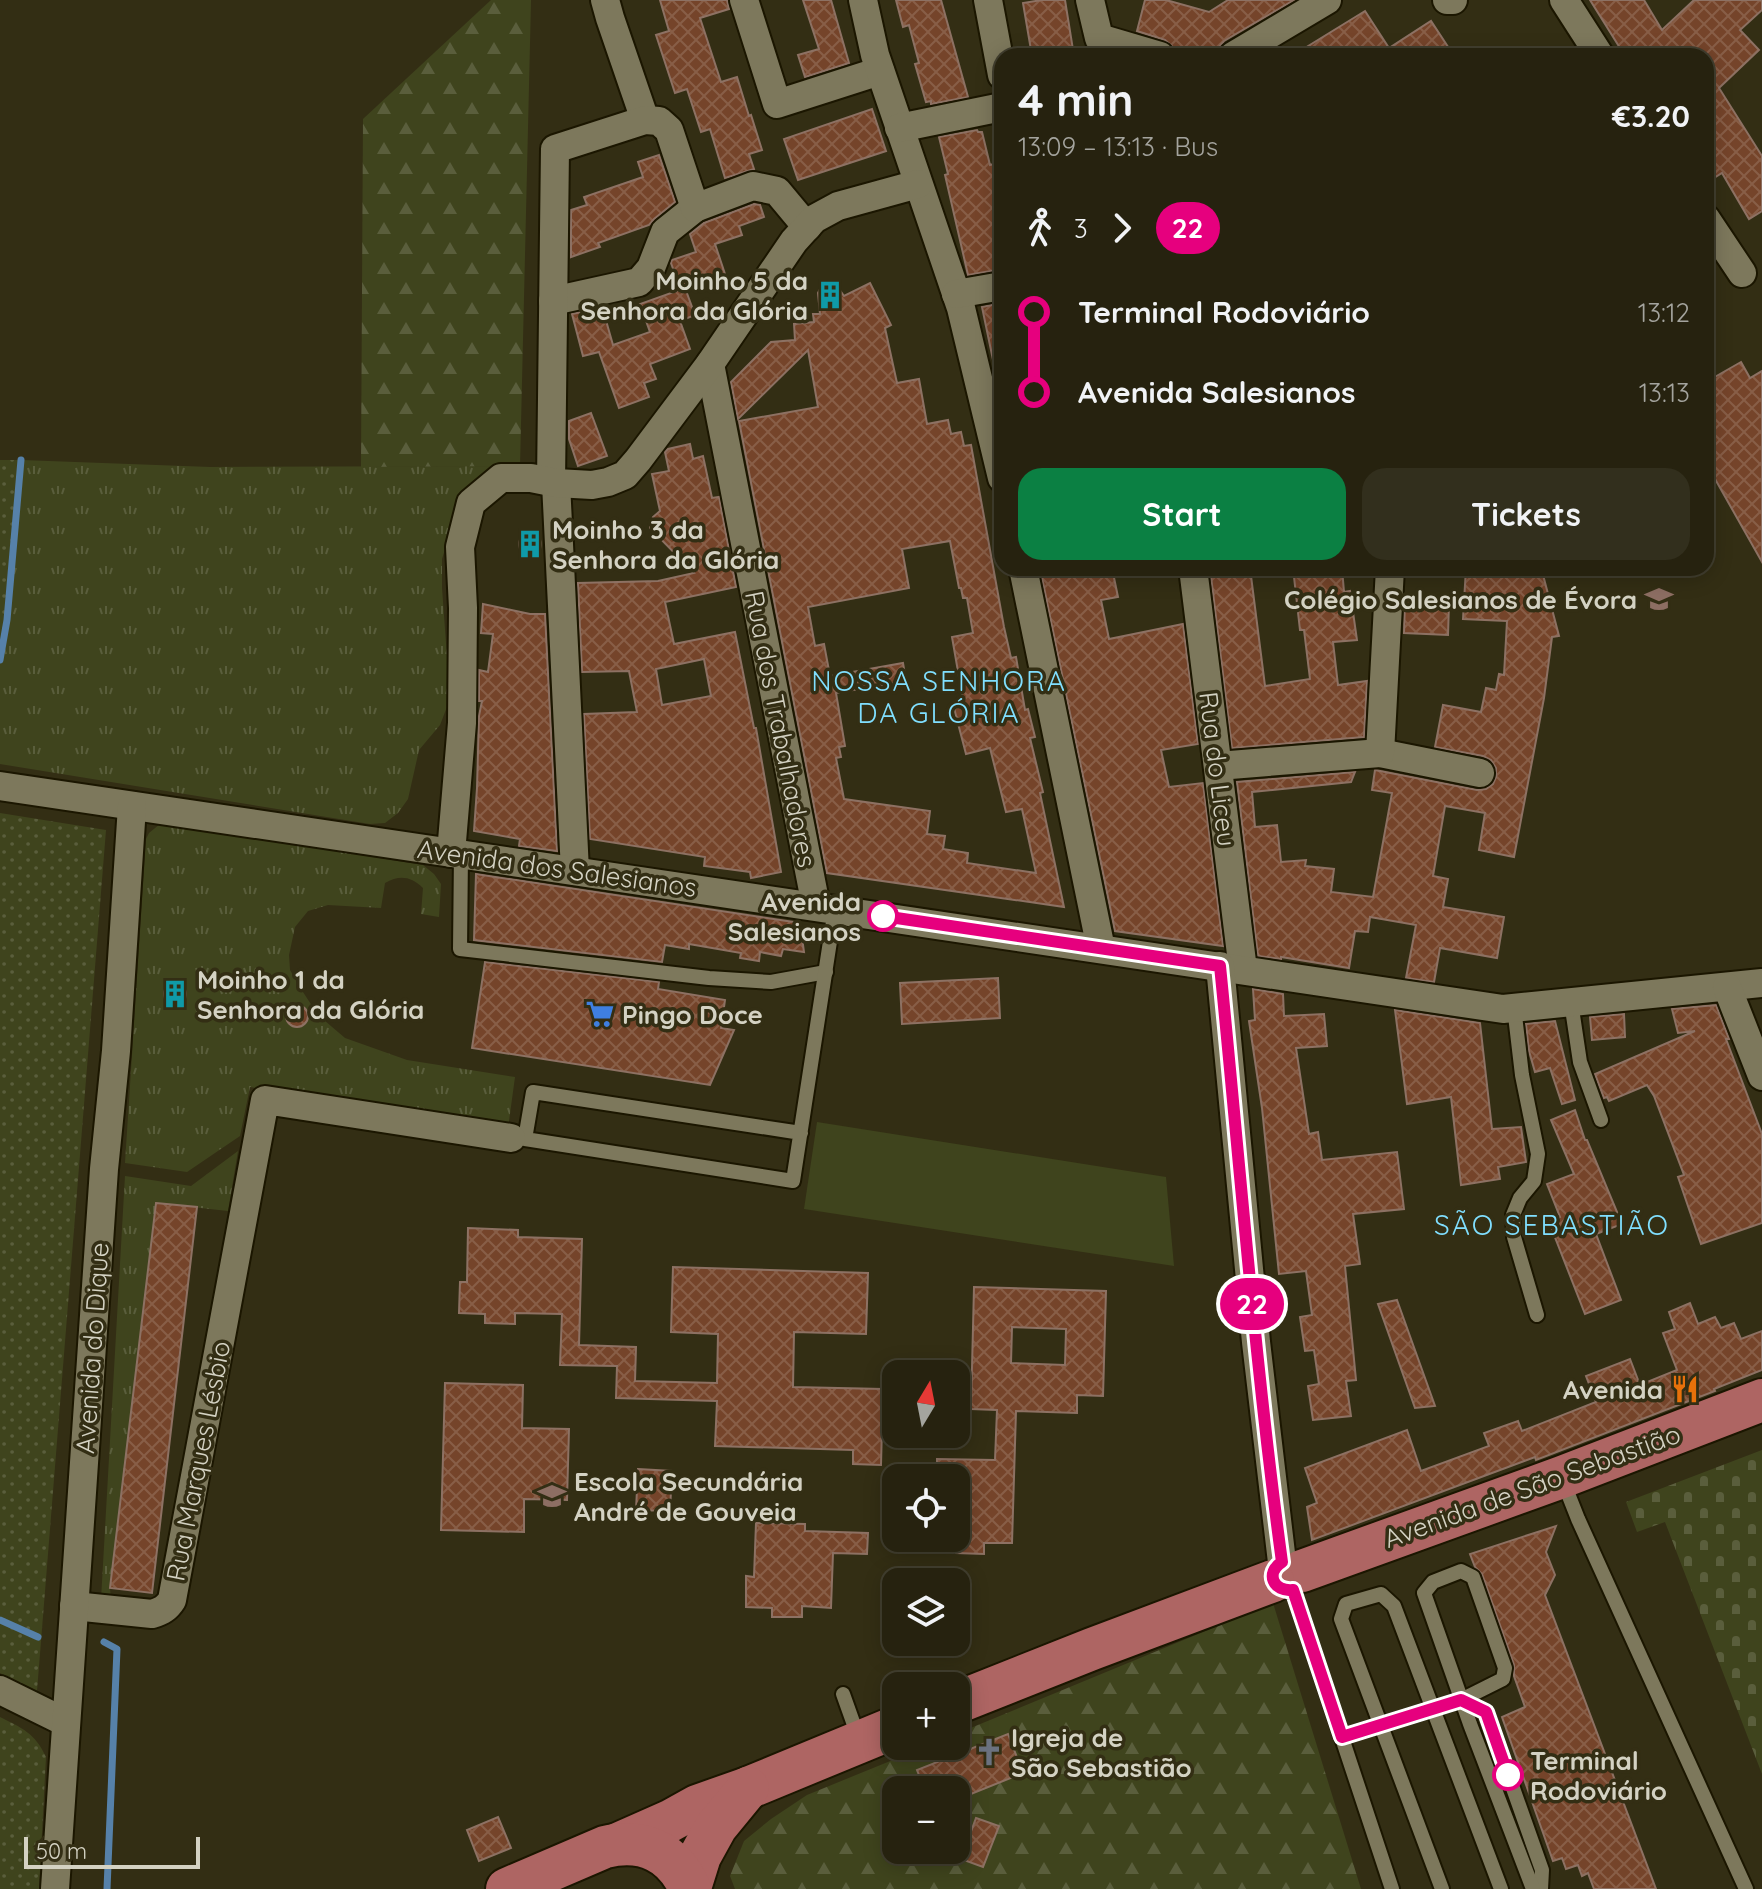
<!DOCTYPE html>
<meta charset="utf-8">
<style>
body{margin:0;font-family:Quicksand,sans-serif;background:#322f1d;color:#f1f3f6;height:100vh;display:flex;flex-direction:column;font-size:30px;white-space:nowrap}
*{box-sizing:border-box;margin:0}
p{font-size:26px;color:#a4a49e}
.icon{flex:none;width:44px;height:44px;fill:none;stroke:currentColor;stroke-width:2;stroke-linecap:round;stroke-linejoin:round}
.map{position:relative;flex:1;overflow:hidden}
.details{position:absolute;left:994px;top:48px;width:720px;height:528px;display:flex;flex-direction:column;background:#26220f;border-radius:24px;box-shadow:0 4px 20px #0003,0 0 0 2px #423f2f}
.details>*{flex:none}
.badge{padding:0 16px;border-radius:26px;font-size:28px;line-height:52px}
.needle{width:52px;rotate:10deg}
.tools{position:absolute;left:882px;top:1360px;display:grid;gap:16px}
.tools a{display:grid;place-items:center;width:88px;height:88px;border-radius:16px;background:#26220f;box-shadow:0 4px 20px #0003,0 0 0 2px #423f2f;font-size:40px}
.scale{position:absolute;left:24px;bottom:20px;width:176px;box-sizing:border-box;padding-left:8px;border:4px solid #d4d2c3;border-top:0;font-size:22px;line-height:28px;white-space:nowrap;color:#d4d2c3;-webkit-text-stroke:6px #332e14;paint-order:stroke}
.map>.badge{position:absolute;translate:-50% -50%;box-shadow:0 0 0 4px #fff}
.legs{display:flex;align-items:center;gap:12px;height:88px;padding:0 24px;font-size:26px}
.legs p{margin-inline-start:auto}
.head{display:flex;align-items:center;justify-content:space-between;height:136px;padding:0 24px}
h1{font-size:44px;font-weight:800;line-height:60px}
.action{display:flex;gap:16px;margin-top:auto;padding:16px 24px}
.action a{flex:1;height:92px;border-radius:24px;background:#0b8043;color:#fff;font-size:32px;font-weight:800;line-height:92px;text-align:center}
.action a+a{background:#322f1d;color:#f1f3f6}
ul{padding:0 24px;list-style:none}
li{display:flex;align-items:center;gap:28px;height:80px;font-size:30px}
li i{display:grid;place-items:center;width:12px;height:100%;margin:0 10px;background:currentColor}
li i::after{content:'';width:20px;height:20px;margin:-10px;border:6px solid;border-radius:50%;background:#26220f}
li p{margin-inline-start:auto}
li:first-child i{background:linear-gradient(#0000 50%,currentColor 0)}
li:last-child i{background:linear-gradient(currentColor 50%,#0000 0)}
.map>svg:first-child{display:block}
</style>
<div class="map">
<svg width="1762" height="1889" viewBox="0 0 1762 1889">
<defs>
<pattern id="grass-tufts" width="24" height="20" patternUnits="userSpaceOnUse" patternTransform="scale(2)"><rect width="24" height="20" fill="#3f441d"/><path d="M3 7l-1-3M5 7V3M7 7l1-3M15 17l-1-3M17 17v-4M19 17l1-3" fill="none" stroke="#5a5e3c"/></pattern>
<pattern id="forest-firs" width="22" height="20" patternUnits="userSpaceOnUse" patternTransform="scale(2)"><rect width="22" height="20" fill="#3f441d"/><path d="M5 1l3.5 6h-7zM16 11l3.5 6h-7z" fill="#5a5e3c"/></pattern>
<pattern id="cemetery-stones" width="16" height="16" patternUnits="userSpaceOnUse" patternTransform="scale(2)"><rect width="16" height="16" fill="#3f441d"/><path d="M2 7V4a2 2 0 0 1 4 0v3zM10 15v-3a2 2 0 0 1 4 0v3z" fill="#5a5e3c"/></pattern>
<pattern id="park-dots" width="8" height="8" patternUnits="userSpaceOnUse" patternTransform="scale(2)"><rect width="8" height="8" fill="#3f441d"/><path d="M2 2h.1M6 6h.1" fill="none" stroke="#5a5e3c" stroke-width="1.8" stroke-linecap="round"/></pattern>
<pattern id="building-cross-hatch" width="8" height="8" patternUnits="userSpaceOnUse" patternTransform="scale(2)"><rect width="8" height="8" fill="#75442a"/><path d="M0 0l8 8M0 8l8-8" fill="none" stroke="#885e47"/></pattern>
</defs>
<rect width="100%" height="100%" fill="#332e14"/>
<g fill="url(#grass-tufts)">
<path d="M21,460L210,467L541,466L453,523L442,559V588L450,699L440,725L419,750L408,799L398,813L385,823L370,824L0,764V660L7,620Z"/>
<path d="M160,824H167L423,865L434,874L441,884L439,917L421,914L423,888C411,876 399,875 385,883L381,908L328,905L308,911L295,927L289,955L290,970L299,986L318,1015L345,1038L407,1060L515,1077L508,1128L250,1087L240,1136L187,1172L125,1163L146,839L149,833Z"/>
<path d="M238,1151L228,1211L156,1203L110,1588L111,1601L101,1600L125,1176L191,1186Z"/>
</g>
<g fill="url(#forest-firs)" fill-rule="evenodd">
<path d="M491,0H531L520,466L361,467L363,119Z"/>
<path d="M1273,1603L1361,1889H735L730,1876L744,1841L771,1819L807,1795L927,1746H956V1734ZM896,1790H956V1850H896Z"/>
</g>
<path fill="url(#cemetery-stones)" d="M1762,1450V1774L1665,1522L1637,1532L1626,1502Z"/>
<g fill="url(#park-dots)">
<path d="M0,460H21L7,620L0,664Z"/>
<path d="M0,813L106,830L37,1691L0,1673Z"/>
<path d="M0,1717C22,1728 35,1733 46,1757L39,1889H0Z"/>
</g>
<path fill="#3f441d" d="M817,1122L1166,1177L1174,1266L804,1209Z"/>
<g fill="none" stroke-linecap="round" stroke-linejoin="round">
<g stroke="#5681a9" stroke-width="7">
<path d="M0,660L7,620L21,460"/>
<path d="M0,1620L38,1637"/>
<path d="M104,1642L117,1649L107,1889"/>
</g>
</g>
<g fill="url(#building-cross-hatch)" stroke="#8d7163" stroke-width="2" fill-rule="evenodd">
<path d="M660,0H727L729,9L700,18L721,82L737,77L749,116L751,115L762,150L749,154L754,169L725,178L710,129L701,132L687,89L675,93L656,35L669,31Z"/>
<path d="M803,0H831L849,63L805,77L798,55L819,49Z"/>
<path d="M896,0H941L968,97L931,104V101L926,102L915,64L919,63L909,25L903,27Z"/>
<path d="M1042,0H1065L1074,56H1032L1023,3Z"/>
<path d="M1145,0H1166L1209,12L1228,0H1294L1224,41L1218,48L1216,56H1207L1174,48L1165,40L1137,31Z"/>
<path d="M1590,0H1644L1662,30L1694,0H1762V10L1740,30L1759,50L1719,88L1762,156V211L1749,219L1722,173L1706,183V56H1625Z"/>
<path d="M1365,11L1389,48L1431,21L1454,56H1292Z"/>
<path d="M872,109L886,151L798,180L784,139Z"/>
<path d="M977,130L978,132H982L990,165L994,164L1002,197V269L968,275L945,175L948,174L939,137Z"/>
<path d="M659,155L675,202L654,219L649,225L598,243L600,247L571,257V210L587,205L584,197L643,177L638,162Z"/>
<path d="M754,204L760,205L764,217L739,226L742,235L715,244L725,274L680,288L671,263L672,260L696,252L690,234L704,223Z"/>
<path d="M870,283L891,325L885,328L897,383L919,379L927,424L948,420L951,434L961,432L964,446L971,445L1004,627L1011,658L1016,657L1025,710L1028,709L1035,737L1030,738L1043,792L1040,793L1064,907L827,873L739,421L818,407L808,350L738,419L731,382L771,342L795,340L794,324L814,322L813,314H820L818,293L821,287L832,284L837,286L844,296ZM950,541L959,588H961L963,598H967L973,633L952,637L964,706L954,708L966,754L990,748L1006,812L1022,809L1036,873L967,863L968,853L943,849L945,836L927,834L930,811L844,799L836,758L841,757L839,747L845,746L836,693L906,681L903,663L830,676L824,644L815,646L808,607L909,588L902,549Z"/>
<path d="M685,288L695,315L680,321L690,349L650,364L656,379L644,383L649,397L619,408L599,352L583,356L572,314L592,310L595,320L605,317L613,345L650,332L640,304Z"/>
<path d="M1002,303V359L993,360L982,307Z"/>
<path d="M1741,362L1750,378L1762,371V562L1706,463V382Z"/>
<path d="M591,413L607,456L578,466L569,439V421Z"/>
<path d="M690,444L693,459L703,456L712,498L719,497L736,587L665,602L674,644L735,632L754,728H756L781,872L751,878L750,872L704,866L705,857L590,839L584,714L637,712L629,671L582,672L578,583L658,581L694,573L650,528L653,517L660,511L652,474L669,471L665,452L668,449ZM704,659L711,696L662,705L656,669Z"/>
<circle cx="530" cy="544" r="11"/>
<path d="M1040,568H1112L1118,597L1101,600L1109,639L1183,624L1198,744L1161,750L1169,787L1203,783L1223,946L1115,931Z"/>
<path d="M1210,568H1250L1265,686L1310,679L1304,630H1300L1293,568H1342L1344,592L1350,591L1357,640L1333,642L1338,685L1367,681L1364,737L1232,748Z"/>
<path d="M1466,568H1522V570L1542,571L1559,636L1552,637L1544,698L1514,857L1479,850L1485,813L1445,806L1433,876L1448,879L1443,907L1504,917L1497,958L1440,948L1434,982L1406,978L1416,925L1370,917L1368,932L1355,931L1349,968L1281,957V959L1258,956L1237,782L1355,772L1351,782L1252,792L1255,827L1277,825L1281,862L1306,860L1305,866L1334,869L1331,892L1373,897L1392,793L1372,790L1375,770L1477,790L1486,789L1493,784L1496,777V768L1491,760L1483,756L1435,747L1443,705L1481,712L1486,688L1496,690L1499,674L1504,675L1507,621L1463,619Z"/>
<path d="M1405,600L1449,603L1448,635L1404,633Z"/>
<path d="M483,604L530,614H545L557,851L519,846L520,839L474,831L477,788L479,716L482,701H479V670L488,672L493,634L481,633Z"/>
<path d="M476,874L800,923L804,952L783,949L781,956L760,952L759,961L740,958L741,953L689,944V949L665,945L662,962L474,940Z"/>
<path d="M485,962L659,982L658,989L725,1000L721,1028L734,1030L710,1085L472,1048Z"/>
<path d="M998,978L1000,1018L902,1024L900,983Z"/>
<circle cx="175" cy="994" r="11"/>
<path d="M1253,989L1283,994L1284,1016L1324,1014L1327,1046L1296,1048L1309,1134L1318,1132L1322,1160L1397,1152L1404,1209L1353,1214L1360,1264L1345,1266L1356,1380L1346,1381L1351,1416L1313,1420L1308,1386L1319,1384L1314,1350L1305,1351L1300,1317L1312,1315L1306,1271L1279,1274L1262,1108L1249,1021L1255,1020Z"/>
<circle cx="297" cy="1016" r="11"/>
<path d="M1716,1005L1729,1039H1726L1762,1134V1223L1701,1244L1678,1177L1684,1175L1654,1096L1647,1085L1609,1101L1607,1097L1604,1098L1595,1074L1695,1031L1678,1033L1672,1009Z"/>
<path d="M1395,1010L1480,1023L1492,1129L1521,1127L1526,1162L1498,1167L1500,1179L1461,1185L1451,1097L1407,1104Z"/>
<path d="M1624,1014L1625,1037L1592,1040L1590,1017Z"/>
<path d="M1555,1021L1575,1100L1562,1104L1550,1068L1535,1072L1529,1051L1526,1024Z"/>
<path d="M1575,1110L1585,1140H1587L1622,1224L1596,1234L1621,1300L1585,1314L1549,1222L1560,1217L1547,1184L1574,1174L1551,1120Z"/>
<path d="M156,1203L197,1207L152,1593L110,1588Z"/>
<path d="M468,1228L518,1230V1237L582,1239L579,1345L636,1347L635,1381L717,1383L718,1334L671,1332L673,1267L868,1273L866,1334L794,1332L793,1387L883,1389L881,1465L853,1464V1450L715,1446L717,1401L616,1398L617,1366L560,1365L562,1314L515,1313V1324L485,1323V1314L459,1313L460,1282H467Z"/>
<path d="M974,1287L1106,1291L1103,1396L1077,1395V1413L1016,1411L1012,1543H984V1554L956,1553V1478H937V1459L995,1460L997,1410L971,1409ZM1012,1327L1066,1329L1065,1365L1011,1363Z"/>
<path d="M1397,1300L1435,1406L1415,1408L1378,1304Z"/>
<path d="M1690,1303L1698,1324L1715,1317L1721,1328L1734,1323L1741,1339L1762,1331V1370L1714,1389L1715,1391L1536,1460L1535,1457L1312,1540L1307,1507L1317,1503L1305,1468L1407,1430L1421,1471L1489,1446L1484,1433L1518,1421L1522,1431L1596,1402L1586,1376L1630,1359L1640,1385L1677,1370L1663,1333L1675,1329L1669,1312Z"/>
<path d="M445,1383L523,1385L522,1428L569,1429L567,1500L524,1499V1532L441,1530Z"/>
<path d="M638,1469L672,1471L670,1511L636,1510Z"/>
<path d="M756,1523L805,1524V1531L868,1533L867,1554L833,1553L831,1608L802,1606V1617H772V1608L746,1607V1576L754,1577Z"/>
<path d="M1556,1526L1546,1552L1555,1575L1545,1595L1656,1889H1594L1588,1873L1582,1876L1578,1865L1566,1869L1562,1858L1553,1861L1502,1717L1525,1707L1514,1676V1665L1482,1574L1475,1567L1470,1554Z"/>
<path d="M1008,1734L1023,1773L956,1800V1790H925L917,1770Z"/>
<path d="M498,1817L511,1848L479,1861L467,1830Z"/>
<path d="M976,1818L999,1826L983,1867L961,1859Z"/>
</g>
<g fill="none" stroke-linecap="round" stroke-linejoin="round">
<defs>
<g id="lane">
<path d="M461,854L460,949L709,978L771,982L826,972"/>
<path d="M1571,1002L1580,1062L1601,1120"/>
<path d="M1514,1007L1522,1075L1538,1154L1534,1181L1520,1198L1513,1215L1514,1237L1537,1315"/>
<path d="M801,1133L533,1092L525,1139L793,1181L835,909"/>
<path d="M1563,1481L1578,1519L1746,1889"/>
<path d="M1293,1590L1392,1889"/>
<path d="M843,1694L859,1739"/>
<path d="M1461,1700L1486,1712L1542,1870L1541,1889"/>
<path d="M1342,1737L1461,1700L1503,1679L1505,1668L1473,1577L1461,1571L1433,1582L1424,1593L1470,1724L1533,1889"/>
<path d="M1442,1889L1341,1619L1346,1604L1381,1594L1394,1606L1501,1889"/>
</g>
<g id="street">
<path d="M605,0L610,18L645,120"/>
<path d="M744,0L777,104L880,71"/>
<path d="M863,0L875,55L961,308L1002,478"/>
<path d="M988,0L1002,75"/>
<path d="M1090,0L1099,38L1160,56"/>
<path d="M1447,0H1453"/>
<path d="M1564,0L1600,56"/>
<path d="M1233,56L1327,0"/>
<path d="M899,128L1002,107"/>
<path d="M1706,219L1742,273"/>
<path d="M956,294L1002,286"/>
<path d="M553,301L639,282L651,268L665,232L695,208"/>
<path d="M710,364L816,906"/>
<path d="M551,482L555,149L645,120L659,121L669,130L695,208L753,186L777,191L807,227"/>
<path d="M556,483L575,871"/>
<path d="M1023,568L1101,949"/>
<path d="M1193,568L1243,970"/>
<path d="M1380,753L1480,773"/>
<path d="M1218,766L1380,753L1390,568"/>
<path d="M0,786L1503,1009L1762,983"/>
<path d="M451,853L462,723L463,608L460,547L471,503L501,478H531L556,483L592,485L608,482L625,475L638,460L710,364L794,241L814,219L838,206L918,184"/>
<path d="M1220,966L1256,1342L1282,1562"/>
<path d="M1727,987L1762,1076"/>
<path d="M74,1606L152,1614C162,1611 167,1608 172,1600L265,1100L511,1138"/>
<path d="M0,1690L65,1722"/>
<path d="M55,1889L104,1169L116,1051L132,806"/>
</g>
<g id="primary">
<path d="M1302,1571L1562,1477L1762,1400"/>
<path d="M956,1703L1092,1649L1273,1581"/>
<path d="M618,1844L670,1821L697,1806L748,1788L896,1727"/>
<path d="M690,1888L700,1856L716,1827L748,1788"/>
<path d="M507,1889L605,1847C644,1838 674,1852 690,1889"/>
</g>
</defs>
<use href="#lane" stroke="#1b1600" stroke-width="18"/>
<use href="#street" stroke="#1b1600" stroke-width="32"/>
<use href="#primary" stroke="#1b1600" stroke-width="46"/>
<use href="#lane" stroke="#7d785c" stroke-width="14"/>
<use href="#street" stroke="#7d785c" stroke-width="28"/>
<use href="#primary" stroke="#ae6563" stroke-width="42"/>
</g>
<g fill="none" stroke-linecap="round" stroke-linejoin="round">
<defs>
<path id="line-1" d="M883,916L1220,966C1240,1165 1255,1364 1282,1562C1265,1573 1273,1592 1293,1590L1342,1737L1461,1700L1486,1712L1508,1775"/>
</defs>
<use href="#line-1" stroke="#fff" stroke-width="18"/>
<use href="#line-1" stroke="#e6007e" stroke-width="12"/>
</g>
<defs>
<symbol id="building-bare" viewBox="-9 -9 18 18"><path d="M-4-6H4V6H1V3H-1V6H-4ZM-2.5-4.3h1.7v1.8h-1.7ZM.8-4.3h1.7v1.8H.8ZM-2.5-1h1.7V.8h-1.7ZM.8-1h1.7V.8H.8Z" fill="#0f9aa8" stroke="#332e14" stroke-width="2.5" paint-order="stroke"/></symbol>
<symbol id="school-bare" viewBox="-9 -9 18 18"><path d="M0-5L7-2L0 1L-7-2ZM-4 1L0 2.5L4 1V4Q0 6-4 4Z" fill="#8d6e63" stroke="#332e14" stroke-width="2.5" paint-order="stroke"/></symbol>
<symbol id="supermarket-bare" viewBox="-9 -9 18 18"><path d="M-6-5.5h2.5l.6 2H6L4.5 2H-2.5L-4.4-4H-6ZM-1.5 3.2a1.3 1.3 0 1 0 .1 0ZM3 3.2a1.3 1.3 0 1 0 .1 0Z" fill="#3f7fe0" stroke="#332e14" stroke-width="2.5" paint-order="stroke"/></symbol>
<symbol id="restaurant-bare" viewBox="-9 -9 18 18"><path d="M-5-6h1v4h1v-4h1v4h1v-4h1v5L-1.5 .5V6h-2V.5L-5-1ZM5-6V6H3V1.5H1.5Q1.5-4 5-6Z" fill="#e8710a" stroke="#332e14" stroke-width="2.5" paint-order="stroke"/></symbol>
<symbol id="church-bare" viewBox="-9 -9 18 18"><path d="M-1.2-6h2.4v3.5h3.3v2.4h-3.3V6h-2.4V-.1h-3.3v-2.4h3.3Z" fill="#6b7280" stroke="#332e14" stroke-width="2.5" paint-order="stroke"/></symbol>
</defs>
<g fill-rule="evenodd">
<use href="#building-bare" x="810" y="275" width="40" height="40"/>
<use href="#building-bare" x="510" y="524" width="40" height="40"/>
<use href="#school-bare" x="1639" y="579" width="40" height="40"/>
<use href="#building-bare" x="155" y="974" width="40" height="40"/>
<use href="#supermarket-bare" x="580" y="994" width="40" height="40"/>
<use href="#restaurant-bare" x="1665" y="1369" width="40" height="40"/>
<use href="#school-bare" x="532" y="1476" width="40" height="40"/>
<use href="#church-bare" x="969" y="1732" width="40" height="40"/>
</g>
<g fill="#fff" stroke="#e6007e" stroke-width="4">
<circle cx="883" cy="916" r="14"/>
<circle cx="1508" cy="1775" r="14"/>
</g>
<g text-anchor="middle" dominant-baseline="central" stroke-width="7" stroke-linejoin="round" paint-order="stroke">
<g font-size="26" font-weight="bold" fill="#d4d2c3" stroke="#332e14" text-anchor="start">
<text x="808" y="280" text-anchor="end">Moinho 5 da<tspan x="808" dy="30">Senhora da Glória</tspan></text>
<text x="552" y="529">Moinho 3 da<tspan x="552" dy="30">Senhora da Glória</tspan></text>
<text x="1637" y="599" text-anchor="end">Colégio Salesianos de Évora</text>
<text x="197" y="979">Moinho 1 da<tspan x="197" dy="30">Senhora da Glória</tspan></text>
<text x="622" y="1014">Pingo Doce</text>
<text x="1663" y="1389" text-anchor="end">Avenida</text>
<text x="574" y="1481">Escola Secundária<tspan x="574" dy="30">André de Gouveia</tspan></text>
<text x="1011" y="1737">Igreja de<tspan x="1011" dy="30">São Sebastião</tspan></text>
</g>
<g font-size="26" fill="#d4d2c3" stroke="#332e14">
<text transform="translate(781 729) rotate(79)">Rua dos Trabalhadores</text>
<text transform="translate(1218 769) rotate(83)">Rua do Liceu</text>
<text transform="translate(557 868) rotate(8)">Avenida dos Salesianos</text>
<text transform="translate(92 1348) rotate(-86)">Avenida do Dique</text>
<text transform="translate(198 1461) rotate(-79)">Rua Marques Lésbio</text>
<text transform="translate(1532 1486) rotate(-20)">Avenida de São Sebastião</text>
</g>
<g font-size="26" font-weight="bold" fill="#d4d2c3" stroke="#332e14" text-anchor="end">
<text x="861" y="901">Avenida<tspan x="861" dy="30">Salesianos</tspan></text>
<text x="1530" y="1760" text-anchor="start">Terminal<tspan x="1530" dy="30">Rodoviário</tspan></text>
</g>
<g font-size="28" letter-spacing="2" fill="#80dfff" stroke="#332e14">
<text x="939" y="680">NOSSA SENHORA<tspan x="939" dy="32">DA GLÓRIA</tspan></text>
<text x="1552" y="1224">SÃO SEBASTIÃO</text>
</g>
</g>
</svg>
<div class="tools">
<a><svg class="needle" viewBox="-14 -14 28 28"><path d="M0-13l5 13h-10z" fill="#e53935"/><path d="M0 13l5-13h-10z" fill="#a4a49e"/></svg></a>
<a><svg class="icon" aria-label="locate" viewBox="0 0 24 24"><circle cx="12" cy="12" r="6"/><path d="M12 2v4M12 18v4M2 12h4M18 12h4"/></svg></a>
<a><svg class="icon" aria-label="layers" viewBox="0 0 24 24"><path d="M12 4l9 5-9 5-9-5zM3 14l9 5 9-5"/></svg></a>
<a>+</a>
<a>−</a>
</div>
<div class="scale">50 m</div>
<b class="badge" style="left:1252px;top:1304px;background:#e6007e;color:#fff">22</b>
<section class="details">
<div class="head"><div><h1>4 min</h1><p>13:09 – 13:13 · Bus</p></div><b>€3.20</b></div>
<div class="legs"><svg class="icon" aria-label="walk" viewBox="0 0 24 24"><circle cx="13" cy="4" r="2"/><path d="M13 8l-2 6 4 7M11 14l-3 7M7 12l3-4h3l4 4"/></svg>3<svg class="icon" aria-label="forward" viewBox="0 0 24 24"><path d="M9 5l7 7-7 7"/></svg><b class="badge" style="background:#e6007e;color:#fff">22</b></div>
<ul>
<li><i style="color:#e6007e"></i><b>Terminal Rodoviário</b><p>13:12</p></li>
<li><i style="color:#e6007e"></i><b>Avenida Salesianos</b><p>13:13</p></li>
</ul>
<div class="action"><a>Start</a><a>Tickets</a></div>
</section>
</div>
